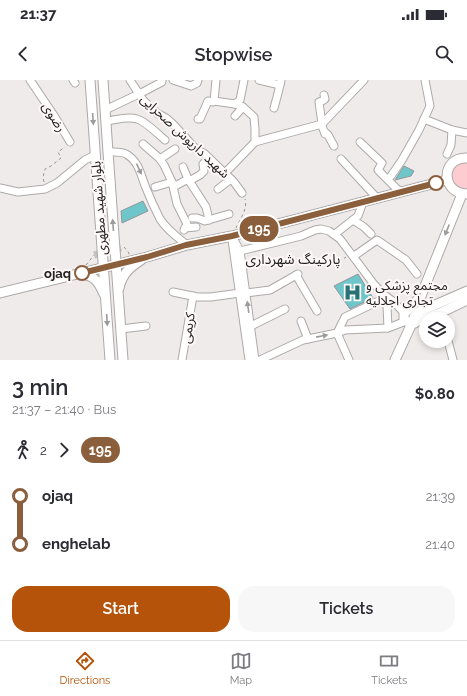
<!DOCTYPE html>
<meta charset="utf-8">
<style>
body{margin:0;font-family:Raleway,"Noto Sans Arabic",sans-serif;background:#f7f7f7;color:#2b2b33;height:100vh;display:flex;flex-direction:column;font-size:15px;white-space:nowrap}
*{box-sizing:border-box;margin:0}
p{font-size:13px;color:#7c7c81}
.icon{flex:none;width:22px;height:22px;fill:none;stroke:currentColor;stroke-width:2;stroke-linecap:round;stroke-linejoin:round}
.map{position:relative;height:280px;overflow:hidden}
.drawer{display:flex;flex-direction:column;background:#fff;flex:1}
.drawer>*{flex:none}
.badge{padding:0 8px;border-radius:13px;font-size:14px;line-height:26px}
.tools{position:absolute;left:419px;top:232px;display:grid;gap:8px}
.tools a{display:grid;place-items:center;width:36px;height:36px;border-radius:50%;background:#fff;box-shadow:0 2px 6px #0003;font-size:20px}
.map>.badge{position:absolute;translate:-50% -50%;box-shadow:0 0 0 2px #fff}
.legs{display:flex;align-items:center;gap:6px;height:44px;padding:0 12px;font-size:13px}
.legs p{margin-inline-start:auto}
.head{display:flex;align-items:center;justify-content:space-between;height:68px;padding:0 12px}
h1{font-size:22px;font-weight:600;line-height:30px}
.button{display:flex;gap:8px;margin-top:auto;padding:8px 12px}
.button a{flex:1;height:46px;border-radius:16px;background:#b45309;color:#fff;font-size:16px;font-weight:600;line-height:46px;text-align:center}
.button a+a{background:#f7f7f7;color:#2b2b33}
ul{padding:0 12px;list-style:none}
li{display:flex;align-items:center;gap:14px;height:48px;font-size:15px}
li i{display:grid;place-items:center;width:6px;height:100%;margin:0 5px;background:currentColor}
li i::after{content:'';width:10px;height:10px;margin:-5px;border:3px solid;border-radius:50%;background:#fff}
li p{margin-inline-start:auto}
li:first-child i{background:linear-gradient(#0000 50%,currentColor 0)}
li:last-child i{background:linear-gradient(currentColor 50%,#0000 0)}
.status{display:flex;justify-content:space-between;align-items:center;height:28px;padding:0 20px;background:#fff;direction:ltr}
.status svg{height:11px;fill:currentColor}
header{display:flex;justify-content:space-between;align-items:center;height:52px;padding:0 12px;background:#fff;font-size:18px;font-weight:600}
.dock{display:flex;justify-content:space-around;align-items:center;height:56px;border-top:1px solid #e1e1e2;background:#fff;font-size:11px;color:#7c7c81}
.dock a{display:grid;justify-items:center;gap:2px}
.dock .current{color:#b45309}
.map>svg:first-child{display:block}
</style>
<div class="status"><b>21:37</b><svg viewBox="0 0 49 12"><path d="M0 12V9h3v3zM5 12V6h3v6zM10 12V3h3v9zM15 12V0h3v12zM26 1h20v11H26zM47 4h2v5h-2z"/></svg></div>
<header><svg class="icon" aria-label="back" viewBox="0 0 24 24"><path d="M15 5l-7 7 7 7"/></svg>Stopwise<svg class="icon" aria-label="search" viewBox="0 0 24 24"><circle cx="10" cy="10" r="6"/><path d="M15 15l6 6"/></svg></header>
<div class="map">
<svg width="467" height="280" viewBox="0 0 467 280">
<rect width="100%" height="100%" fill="#f0ebeb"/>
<path fill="#fcccd0" d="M467,80V112L452,105C450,86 449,87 467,80Z"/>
<g fill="#6ec6ca" stroke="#929797">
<path d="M404,86L414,91L411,96L395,100Z"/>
<path d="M143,121L148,131L122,143L121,131Z"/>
<path d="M358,194L373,218L350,229L334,206Z"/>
</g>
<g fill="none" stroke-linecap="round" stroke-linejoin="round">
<path stroke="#c7c3c3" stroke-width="7" stroke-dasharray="7 3.5" stroke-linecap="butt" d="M94,175L124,167"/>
<defs>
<g id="minor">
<path d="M30,0L55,37L70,62"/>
<path d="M73,0L75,3"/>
<path d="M130,0L143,20L157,33L166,38L174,45L196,69L205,74L234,102L242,113"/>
<path d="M173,0L191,6L197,3L198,0"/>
<path d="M216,0L214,21L235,24L243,27L254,37L255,49V62"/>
<path d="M259,0L280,5L281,0"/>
<path d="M324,15L325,19L322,21L319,22L322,44V46L325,54L326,53L328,55L334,66"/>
<path d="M235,24L240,20L244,0"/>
<path d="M274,28L277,17L280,5"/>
<path d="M105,30L143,12L162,2V0"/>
<path d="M235,36L243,27"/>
<path d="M198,39H200L208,21L213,22L214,21"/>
<path d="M424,39L452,50L467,53"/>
<path d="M106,41C116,40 127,36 137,39C145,41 159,55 165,60"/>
<path d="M322,44L364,0"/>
<path d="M360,62L382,83L378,90L400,112"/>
<path d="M143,64L159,78L164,85L172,102L177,124L187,144L184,150"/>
<path d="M108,72C114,72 121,71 126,74C139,81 141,96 146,108C150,118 155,129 160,139C167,150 177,157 187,165"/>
<path d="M447,74L451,65L452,50"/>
<path d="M160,79L175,69"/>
<path d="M341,79L377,118"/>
<path d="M183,87L188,99L206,127L209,140"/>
<path d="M225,93L255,62L322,44"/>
<path d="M391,96L402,80L419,50L430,26L425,0"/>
<path d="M189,101L200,95L204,91L203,84L209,78"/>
<path d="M173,106L177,105L188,99"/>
<path d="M155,107L172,102"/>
<path d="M0,108L18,112L45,109L57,103L85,80L95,75"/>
<path d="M218,109L231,99"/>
<path d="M192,138H197L205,141L229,134"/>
<path d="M353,140L364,147L371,154"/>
<path d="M185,148L196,147"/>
<path d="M335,154L358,136L363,122"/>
<path d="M232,156L240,171L255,280"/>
<path d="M232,160L249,280"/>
<path d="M240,171L301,156L315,150L321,149L329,151L340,159L373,203L383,214L394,222L404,233"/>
<path d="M354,176L377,160L406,180L417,194"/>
<path d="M296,195L317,231"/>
<path d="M173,212L197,217H211L240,213"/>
<path d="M246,213L270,210L298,194"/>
<path d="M301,241L308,259"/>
<path d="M251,246L285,229"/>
<path d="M121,249L146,246"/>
<path d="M337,253L345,237L383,219L387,226L388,248"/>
<path d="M337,253L349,280"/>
<path d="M448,261L453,280"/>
<path d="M182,280L193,216"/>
<path d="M260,280L303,260L337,253L345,250L388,248L406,241"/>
</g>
<g id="major">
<path d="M90,0L110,280"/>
<path d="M103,0L108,72L123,280"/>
<path d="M467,78C441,77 440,113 467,114"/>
<path d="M81,194C95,195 99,203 104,214"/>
<path d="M119,208C122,194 130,187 141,180"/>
<path d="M0,213L147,177L187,165L232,156L447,100"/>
<path d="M412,243L408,242L404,239V234L421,216L462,114"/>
<path d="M412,243L440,233L467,220"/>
<path d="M415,243L414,237L416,234L420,231L435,225L467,211"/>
<path d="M395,280L412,243"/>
</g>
</defs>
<use href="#minor" stroke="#aea9a9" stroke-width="9"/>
<use href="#major" stroke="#aea9a9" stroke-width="11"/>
<g stroke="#979494" stroke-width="1" stroke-dasharray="3 3" stroke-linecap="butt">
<path d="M44,102L43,97L45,89L51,86L61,78L58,72L65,67"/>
<path d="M236,148C240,139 248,129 245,119"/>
<path d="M124,167L129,173V175"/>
<path d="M86,185L94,175"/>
<path d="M334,185L346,177"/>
</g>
<use href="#minor" stroke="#fff" stroke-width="7"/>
<use href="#major" stroke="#fff" stroke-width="9"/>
</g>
<defs><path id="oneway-solid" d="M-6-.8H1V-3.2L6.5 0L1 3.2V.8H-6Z"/></defs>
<g fill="#9c9b9b">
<use href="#oneway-solid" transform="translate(93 39) rotate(86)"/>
<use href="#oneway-solid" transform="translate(139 89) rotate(66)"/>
<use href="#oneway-solid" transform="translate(113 145) rotate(-94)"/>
<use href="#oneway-solid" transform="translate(447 150) rotate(112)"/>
<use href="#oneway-solid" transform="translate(248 227) rotate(-98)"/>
<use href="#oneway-solid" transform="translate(107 240) rotate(87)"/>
<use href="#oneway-solid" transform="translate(322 256) rotate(-11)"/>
</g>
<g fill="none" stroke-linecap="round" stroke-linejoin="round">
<defs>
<path id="line-1" d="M82,193L147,177L186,165L232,156L436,103"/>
</defs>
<use href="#line-1" stroke="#fff" stroke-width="9"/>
<use href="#line-1" stroke="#8b5e3c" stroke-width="6"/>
</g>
<defs>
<symbol id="hospital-bare" viewBox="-9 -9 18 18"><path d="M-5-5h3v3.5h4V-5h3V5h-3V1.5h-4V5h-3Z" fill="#287276" stroke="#fef8f9" stroke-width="2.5" paint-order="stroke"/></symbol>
</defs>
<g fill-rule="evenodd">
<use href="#hospital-bare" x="340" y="200" width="25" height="25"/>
</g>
<g fill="#fff" stroke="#8b5e3c" stroke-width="2">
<circle cx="436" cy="103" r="7"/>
<circle cx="82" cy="193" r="7"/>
</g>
<g text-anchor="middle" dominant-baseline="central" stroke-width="4" stroke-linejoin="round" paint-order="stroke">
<g font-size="13" fill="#232121" stroke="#fef8f9">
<text transform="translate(54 37) rotate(58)">رضوی</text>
<text transform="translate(185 56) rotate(43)">شهید داریوش صحرایی</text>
<text transform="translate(99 128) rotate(-94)">بلوار شهید مطهری</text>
<text transform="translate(188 248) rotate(-81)">کریمی</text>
</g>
<g font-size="13" font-weight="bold" fill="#232121" stroke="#fef8f9" text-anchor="end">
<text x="71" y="193">ojaq</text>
</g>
<g font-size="13" fill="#232121" stroke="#fef8f9" text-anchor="start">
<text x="366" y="205">مجتمع پزشکی و<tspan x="366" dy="15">تجاری اجلالیه</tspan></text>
</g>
<g font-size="14" fill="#232121" stroke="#fef8f9">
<text x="293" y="179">پارکینگ شهرداری</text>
</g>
</g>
</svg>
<div class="tools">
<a><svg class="icon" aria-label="layers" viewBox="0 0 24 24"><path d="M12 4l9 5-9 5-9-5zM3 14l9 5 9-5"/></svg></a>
</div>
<b class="badge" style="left:259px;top:149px;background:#8b5e3c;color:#fff">195</b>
</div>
<section class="drawer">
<div class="head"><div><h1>3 min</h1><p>21:37 – 21:40 · Bus</p></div><b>$0.80</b></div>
<div class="legs"><svg class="icon" aria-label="walk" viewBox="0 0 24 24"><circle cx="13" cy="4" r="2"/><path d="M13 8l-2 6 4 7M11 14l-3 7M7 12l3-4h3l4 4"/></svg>2<svg class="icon" aria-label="forward" viewBox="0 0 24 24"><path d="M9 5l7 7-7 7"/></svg><b class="badge" style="background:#8b5e3c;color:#fff">195</b></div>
<ul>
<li><i style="color:#8b5e3c"></i><b>ojaq</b><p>21:39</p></li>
<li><i style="color:#8b5e3c"></i><b>enghelab</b><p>21:40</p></li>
</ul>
<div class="button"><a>Start</a><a>Tickets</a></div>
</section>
<nav class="dock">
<a class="current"><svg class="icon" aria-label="directions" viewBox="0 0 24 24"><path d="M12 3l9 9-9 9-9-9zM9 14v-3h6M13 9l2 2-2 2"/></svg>Directions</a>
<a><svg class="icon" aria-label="map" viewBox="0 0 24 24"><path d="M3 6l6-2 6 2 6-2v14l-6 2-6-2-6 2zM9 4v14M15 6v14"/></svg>Map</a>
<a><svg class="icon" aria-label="tickets" viewBox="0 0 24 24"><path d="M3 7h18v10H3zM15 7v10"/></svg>Tickets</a>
</nav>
